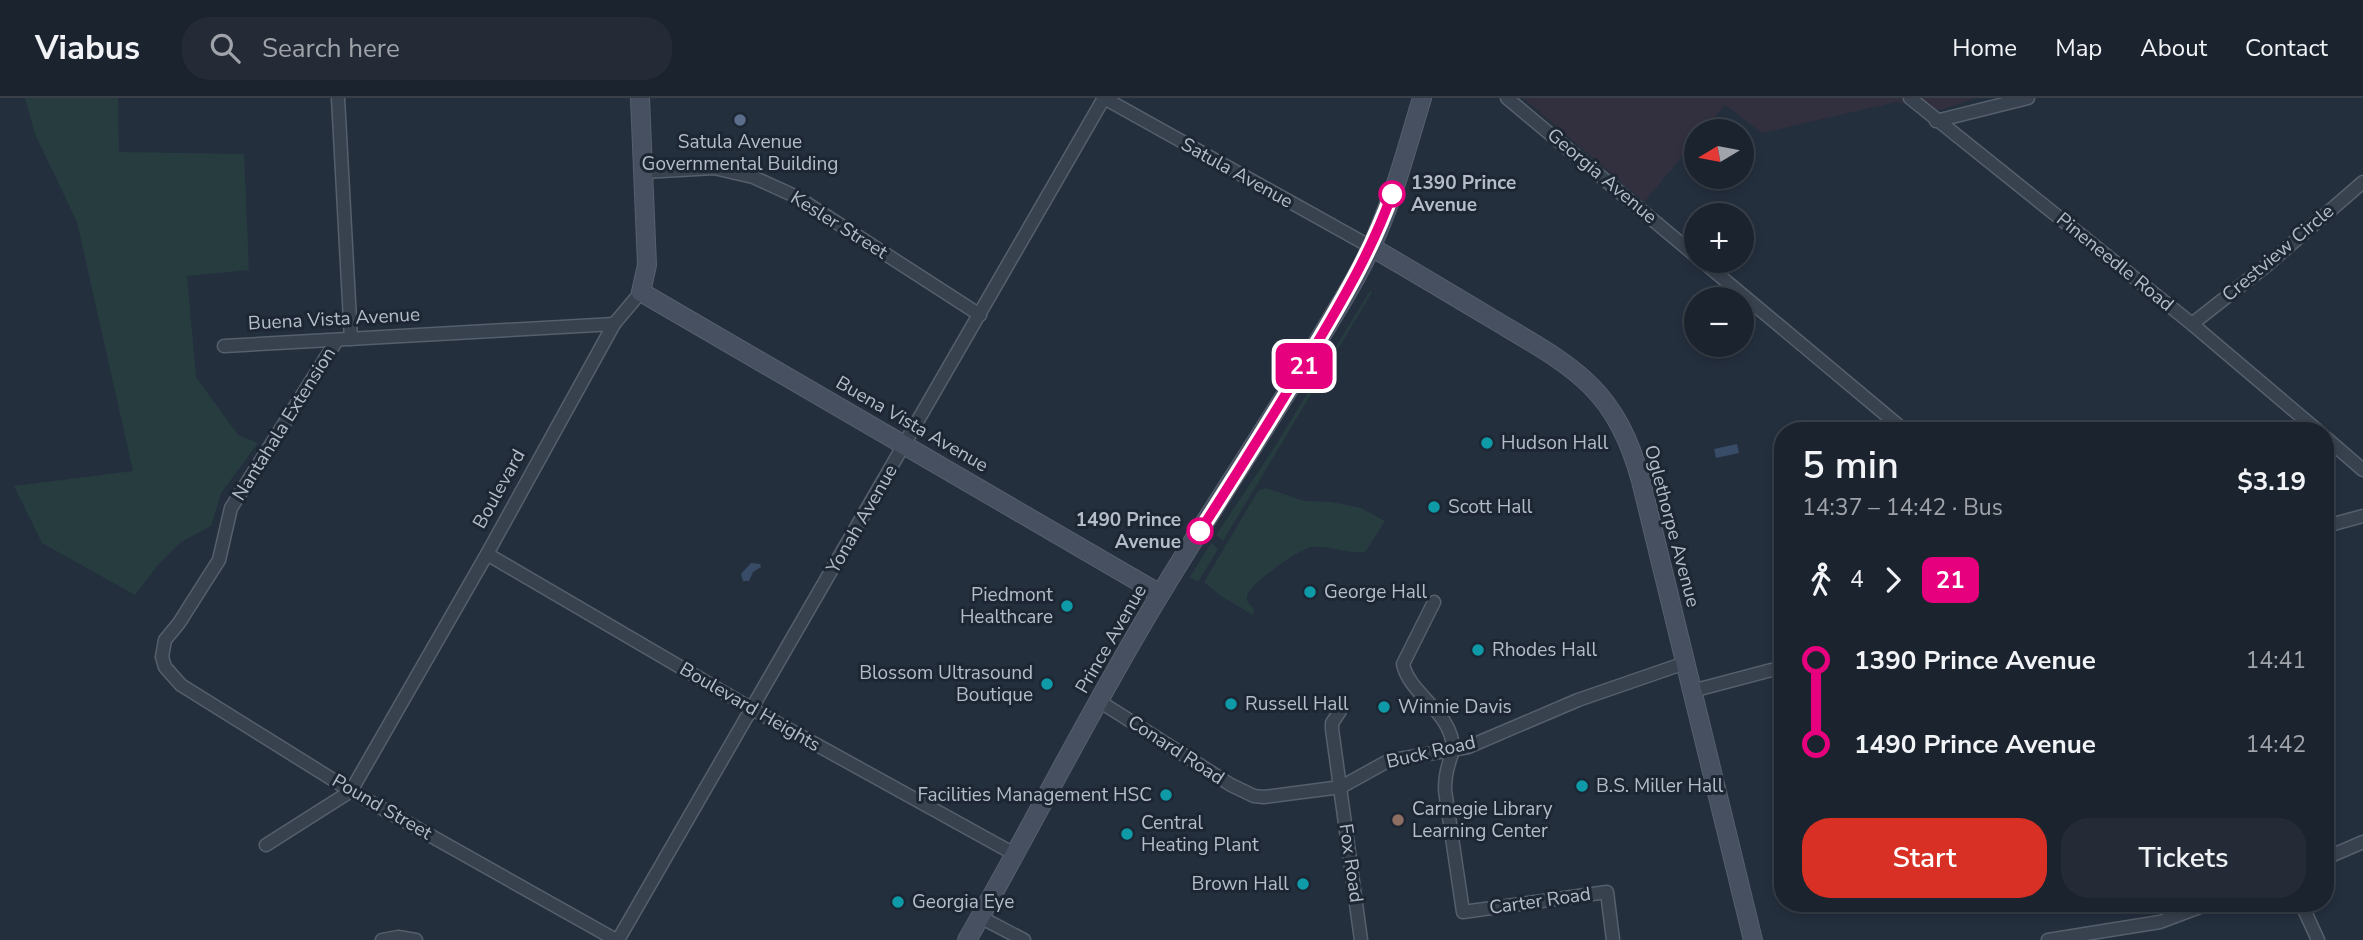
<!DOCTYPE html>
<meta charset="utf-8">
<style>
body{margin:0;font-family:"Nunito Sans",sans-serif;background:#242b36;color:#f1f3f6;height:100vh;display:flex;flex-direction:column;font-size:26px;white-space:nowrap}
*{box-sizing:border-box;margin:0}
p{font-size:23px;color:#a0a4aa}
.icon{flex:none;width:38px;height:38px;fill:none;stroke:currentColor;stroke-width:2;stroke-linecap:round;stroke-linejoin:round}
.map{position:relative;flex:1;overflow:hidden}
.drawer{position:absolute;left:1774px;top:324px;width:560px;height:490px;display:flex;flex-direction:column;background:#1b232e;border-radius:28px;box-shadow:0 4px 10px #0003,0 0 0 2px #39404a}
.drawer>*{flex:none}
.badge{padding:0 14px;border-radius:10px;font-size:24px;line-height:46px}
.needle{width:46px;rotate:260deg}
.buttons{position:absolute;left:1684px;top:21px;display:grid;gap:14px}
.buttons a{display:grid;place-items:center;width:70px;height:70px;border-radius:50%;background:#1b232e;box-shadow:0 4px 10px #0003,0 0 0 2px #39404a;font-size:35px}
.map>.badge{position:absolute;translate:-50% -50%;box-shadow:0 0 0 4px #fff}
.legs{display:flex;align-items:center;gap:10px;height:77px;padding:0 28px;font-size:23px}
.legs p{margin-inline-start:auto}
.overview{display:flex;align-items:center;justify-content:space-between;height:119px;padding:0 28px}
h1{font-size:38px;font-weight:600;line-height:52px}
.button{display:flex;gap:14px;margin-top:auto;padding:14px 28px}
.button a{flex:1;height:80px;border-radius:28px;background:#d93025;color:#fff;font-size:28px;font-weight:600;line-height:80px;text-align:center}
.button a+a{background:#242b36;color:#f1f3f6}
ul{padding:0 28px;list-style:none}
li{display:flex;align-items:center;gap:24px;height:84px;font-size:26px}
li i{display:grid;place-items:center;width:10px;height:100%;margin:0 9px;background:currentColor}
li i::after{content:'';width:18px;height:18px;margin:-9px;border:5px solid;border-radius:50%;background:#1b232e}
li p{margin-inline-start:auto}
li:first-child i{background:linear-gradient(#0000 50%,currentColor 0)}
li:last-child i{background:linear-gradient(currentColor 50%,#0000 0)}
header{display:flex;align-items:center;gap:42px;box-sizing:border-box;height:98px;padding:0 35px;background:#1b232e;border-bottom:2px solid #39404a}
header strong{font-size:33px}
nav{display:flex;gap:38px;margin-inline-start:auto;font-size:24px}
.search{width:490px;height:63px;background:#242b36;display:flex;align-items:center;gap:18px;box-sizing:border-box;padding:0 24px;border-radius:28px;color:#a0a4aa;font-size:26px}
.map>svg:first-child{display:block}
</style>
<header>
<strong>Viabus</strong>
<div class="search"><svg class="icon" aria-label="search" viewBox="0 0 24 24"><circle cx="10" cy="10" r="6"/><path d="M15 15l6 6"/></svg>Search here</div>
<nav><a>Home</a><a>Map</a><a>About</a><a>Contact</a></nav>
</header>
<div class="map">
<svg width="2363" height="842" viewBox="0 0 2363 842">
<rect width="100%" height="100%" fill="#242f3e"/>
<path fill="#32303f" d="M1523,0H1977L1940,12L1896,4L1762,35L1725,7L1703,33H1696V42L1644,104Z"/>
<g fill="#263c3f">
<path d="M25,0H118L119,54L244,56L249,172L187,178L196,279L238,337L258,345L221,395L211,428L181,444L157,468L135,497L42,445L14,388L133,373L77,124L35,36Z"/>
<path d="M1370,193L1372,194L1223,443L1216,437L1272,353Z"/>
<path d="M1266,390L1304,403L1331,404L1361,410L1385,423L1365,454C1348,456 1329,447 1311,449C1299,451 1249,486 1247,498C1246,504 1251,508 1254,511L1253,517L1221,498L1204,484L1258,393Z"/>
<path d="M1211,445L1218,451L1198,484L1190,479Z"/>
</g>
<g fill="#394c67">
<path d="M1737,346L1739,355L1716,360L1714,351Z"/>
<path d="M751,465L760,466L761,469L753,474L749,483H743L741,476Z"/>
</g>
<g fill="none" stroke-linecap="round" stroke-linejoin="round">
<defs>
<g id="street">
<path d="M338,0L351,241"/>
<path d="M1104,0L1371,149"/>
<path d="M1507,0L1696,158"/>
<path d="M1910,0L2192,226L2317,332"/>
<path d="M1936,23L2028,0"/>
<path d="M644,74L714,70L753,79L797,99L980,217"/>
<path d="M1702,163L1904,332"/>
<path d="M2192,226L2267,167L2363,84"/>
<path d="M337,242L231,410L219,462L179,525L165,542L162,559L165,569L181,587L351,693L616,842"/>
<path d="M224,248L614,226"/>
<path d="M2326,340L2363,372"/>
<path d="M2326,428L2363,418"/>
<path d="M487,456L752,611L1016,757"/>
<path d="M1434,504L1403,566C1409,596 1452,614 1453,650C1453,655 1450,660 1449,665C1446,674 1445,683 1445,692L1463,814L1607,794L1613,842"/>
<path d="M1692,593L1783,569"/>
<path d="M1099,603L1231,687L1254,698L1264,699L1341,689L1388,663L1468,649L1578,602L1685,565"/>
<path d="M1340,613L1332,625V631L1361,842"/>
<path d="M266,747L351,693L487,456L614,226L641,194"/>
<path d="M2326,760L2363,744"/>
<path d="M2301,805L2318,842"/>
<path d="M980,819L1024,842"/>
<path d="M382,842L398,839L416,842"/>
<path d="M618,842L1104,0"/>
<path d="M2048,842L2160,824L2211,805"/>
</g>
<g id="secondary">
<path d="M640,0L647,167L641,194L1160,496"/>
<path d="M1371,149C1411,172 1451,196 1491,220C1571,268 1615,287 1641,383L1753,842"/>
<path d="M967,842C1033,727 1092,608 1161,495C1211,412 1266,331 1316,247C1337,211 1361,175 1377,136C1396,92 1408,46 1422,0"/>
</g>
</defs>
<use href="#street" stroke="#565f6c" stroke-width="15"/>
<use href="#secondary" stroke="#565f6c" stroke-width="20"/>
<use href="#street" stroke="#38414e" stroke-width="12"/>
<use href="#secondary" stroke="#465061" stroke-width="18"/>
</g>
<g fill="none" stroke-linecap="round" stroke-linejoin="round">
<defs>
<path id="line-1" d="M1200,433C1240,371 1279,308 1317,245C1346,196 1373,149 1392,96"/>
</defs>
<use href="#line-1" stroke="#fff" stroke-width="16"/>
<use href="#line-1" stroke="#e6007e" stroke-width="10"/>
</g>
<circle fill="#5c6f8a" stroke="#1d2633" stroke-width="2.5" cx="740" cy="22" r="7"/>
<g fill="#fff" stroke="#e6007e" stroke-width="3.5">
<circle cx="1392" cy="96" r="12"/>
<circle cx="1200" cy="433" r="12"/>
</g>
<g fill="#0f9aa8" stroke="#1d2633" stroke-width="2.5">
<circle cx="1487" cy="345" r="7"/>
<circle cx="1434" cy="409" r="7"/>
<circle cx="1310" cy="494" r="7"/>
<circle cx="1067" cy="508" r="7"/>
<circle cx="1478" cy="552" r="7"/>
<circle cx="1047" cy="586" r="7"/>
<circle cx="1231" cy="606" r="7"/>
<circle cx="1384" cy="609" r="7"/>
<circle cx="1582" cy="688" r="7"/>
<circle cx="1166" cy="697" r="7"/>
<circle cx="1127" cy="736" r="7"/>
<circle cx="1303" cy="786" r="7"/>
<circle cx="898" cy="804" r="7"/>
</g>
<circle fill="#8d6e63" stroke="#1d2633" stroke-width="2.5" cx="1398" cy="722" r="7"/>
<g text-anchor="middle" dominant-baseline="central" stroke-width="6" stroke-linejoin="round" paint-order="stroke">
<g font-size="19" fill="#b4bcc9" stroke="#1d2633" text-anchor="start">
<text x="740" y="44" text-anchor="middle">Satula Avenue<tspan x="740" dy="22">Governmental Building</tspan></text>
<text x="1501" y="345">Hudson Hall</text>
<text x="1448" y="409">Scott Hall</text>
<text x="1324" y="494">George Hall</text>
<text x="1053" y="497" text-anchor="end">Piedmont<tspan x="1053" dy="22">Healthcare</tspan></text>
<text x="1492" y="552">Rhodes Hall</text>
<text x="1033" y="575" text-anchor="end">Blossom Ultrasound<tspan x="1033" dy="22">Boutique</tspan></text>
<text x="1245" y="606">Russell Hall</text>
<text x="1398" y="609">Winnie Davis</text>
<text x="1596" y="688">B.S. Miller Hall</text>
<text x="1152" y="697" text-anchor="end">Facilities Management HSC</text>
<text x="1412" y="711">Carnegie Library<tspan x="1412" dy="22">Learning Center</tspan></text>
<text x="1141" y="725">Central<tspan x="1141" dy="22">Heating Plant</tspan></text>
<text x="1289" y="786" text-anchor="end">Brown Hall</text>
<text x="912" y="804">Georgia Eye</text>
</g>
<g font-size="19" fill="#b4bcc9" stroke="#1d2633">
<text transform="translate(1237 75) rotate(29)">Satula Avenue</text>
<text transform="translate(1602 78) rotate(40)">Georgia Avenue</text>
<text transform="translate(839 127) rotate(32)">Kesler Street</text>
<text transform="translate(2278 155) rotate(-40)">Crestview Circle</text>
<text transform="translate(2115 164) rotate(39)">Pineneedle Road</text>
<text transform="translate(334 221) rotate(-3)">Buena Vista Avenue</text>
<text transform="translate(284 326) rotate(-58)">Nantahala Extension</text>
<text transform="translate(912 326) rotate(30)">Buena Vista Avenue</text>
<text transform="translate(499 391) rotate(-61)">Boulevard</text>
<text transform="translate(862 421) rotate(-60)">Yonah Avenue</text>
<text transform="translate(1672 428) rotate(75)">Oglethorpe Avenue</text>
<text transform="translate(1111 541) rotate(-60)">Prince Avenue</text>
<text transform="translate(750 609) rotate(30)">Boulevard Heights</text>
<text transform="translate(1176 652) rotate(33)">Conard Road</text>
<text transform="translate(1431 654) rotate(-13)">Buck Road</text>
<text transform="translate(382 709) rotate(30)">Pound Street</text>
<text transform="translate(1351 765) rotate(82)">Fox Road</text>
<text transform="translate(1540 803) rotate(-8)">Carter Road</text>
</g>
<g font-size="19" font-weight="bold" fill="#b4bcc9" stroke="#1d2633" text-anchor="start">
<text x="1411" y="85">1390 Prince<tspan x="1411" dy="22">Avenue</tspan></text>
<text x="1181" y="422" text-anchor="end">1490 Prince<tspan x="1181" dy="22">Avenue</tspan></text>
</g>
</g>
</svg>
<div class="buttons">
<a><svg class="needle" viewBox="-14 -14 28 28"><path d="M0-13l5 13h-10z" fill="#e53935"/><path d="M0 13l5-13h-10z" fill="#a0a4aa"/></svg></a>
<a>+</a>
<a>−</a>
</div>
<b class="badge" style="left:1304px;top:268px;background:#e6007e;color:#fff">21</b>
<section class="drawer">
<div class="overview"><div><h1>5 min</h1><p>14:37 – 14:42 · Bus</p></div><b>$3.19</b></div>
<div class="legs"><svg class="icon" aria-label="walk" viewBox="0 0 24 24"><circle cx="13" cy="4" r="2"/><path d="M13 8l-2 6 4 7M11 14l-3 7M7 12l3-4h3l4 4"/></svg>4<svg class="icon" aria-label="forward" viewBox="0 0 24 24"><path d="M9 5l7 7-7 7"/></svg><b class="badge" style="background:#e6007e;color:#fff">21</b></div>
<ul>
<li><i style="color:#e6007e"></i><b>1390 Prince Avenue</b><p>14:41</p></li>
<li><i style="color:#e6007e"></i><b>1490 Prince Avenue</b><p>14:42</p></li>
</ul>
<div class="button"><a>Start</a><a>Tickets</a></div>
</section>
</div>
